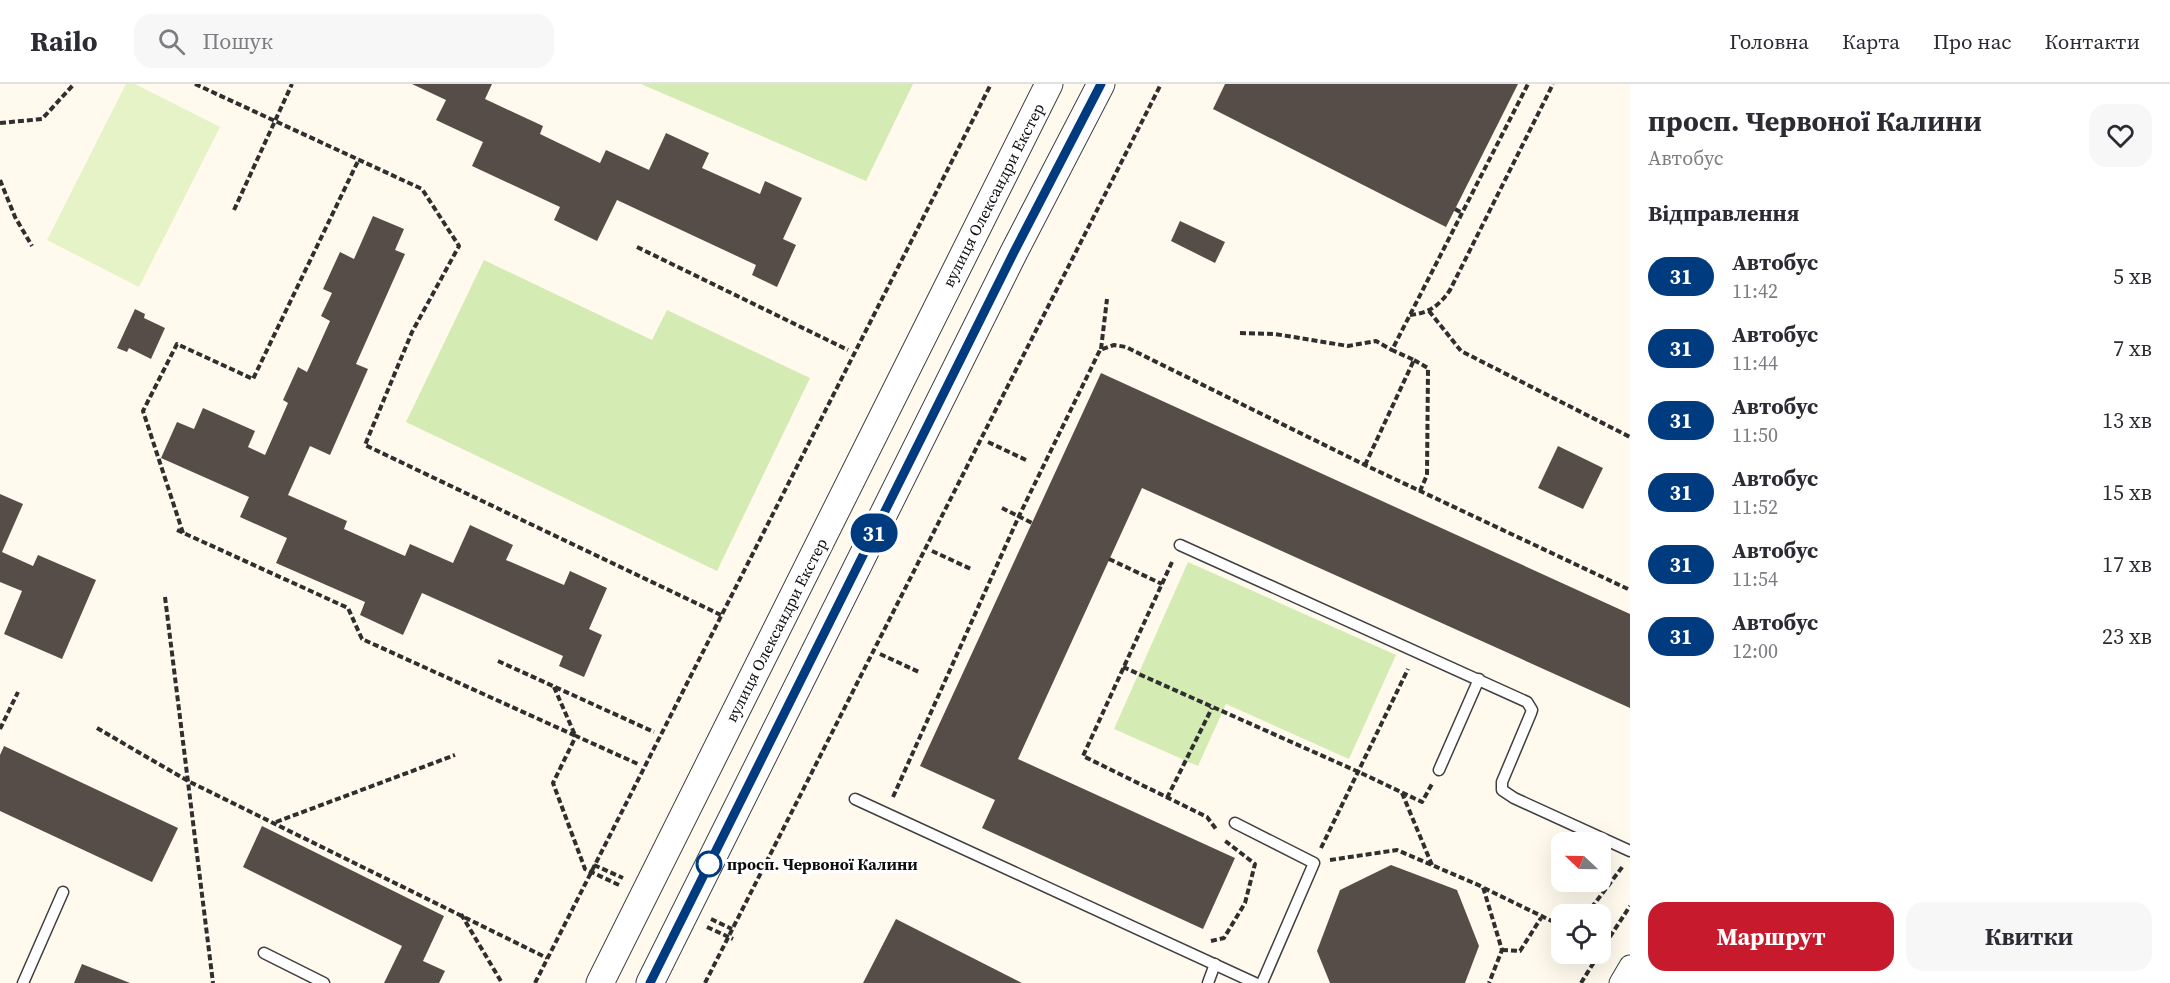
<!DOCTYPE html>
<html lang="uk">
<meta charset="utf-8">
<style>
body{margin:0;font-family:"Source Serif 4",serif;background:#f7f7f7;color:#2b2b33;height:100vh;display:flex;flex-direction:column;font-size:22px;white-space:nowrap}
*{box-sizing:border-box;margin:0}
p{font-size:20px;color:#7c7c81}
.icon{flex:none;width:33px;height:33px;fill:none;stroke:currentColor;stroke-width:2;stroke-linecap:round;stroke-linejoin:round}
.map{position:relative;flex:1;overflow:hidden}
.details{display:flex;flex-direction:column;background:#fff;width:540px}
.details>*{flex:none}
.badge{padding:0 12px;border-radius:20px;font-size:21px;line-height:39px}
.needle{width:39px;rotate:292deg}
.fabs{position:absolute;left:1551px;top:748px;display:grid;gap:12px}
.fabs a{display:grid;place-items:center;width:60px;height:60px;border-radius:12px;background:#fff;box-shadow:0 6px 24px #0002;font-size:30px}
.map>.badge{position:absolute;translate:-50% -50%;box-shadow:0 0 0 3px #fff}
h2{padding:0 18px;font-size:22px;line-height:54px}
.round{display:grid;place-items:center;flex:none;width:63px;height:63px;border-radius:18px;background:#f7f7f7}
.summary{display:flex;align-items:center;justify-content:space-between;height:102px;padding:0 18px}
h1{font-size:28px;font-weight:700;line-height:45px}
.primary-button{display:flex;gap:12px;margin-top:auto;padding:12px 18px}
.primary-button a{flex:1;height:69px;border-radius:18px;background:#c71a2d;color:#fff;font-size:24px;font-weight:700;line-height:69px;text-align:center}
.primary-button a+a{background:#f7f7f7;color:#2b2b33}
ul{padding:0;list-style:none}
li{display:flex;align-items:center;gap:18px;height:72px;padding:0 18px}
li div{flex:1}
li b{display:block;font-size:22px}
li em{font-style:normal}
li .badge{min-width:66px;font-weight:700;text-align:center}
header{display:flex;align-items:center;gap:36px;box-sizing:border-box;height:84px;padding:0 30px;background:#fff;border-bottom:2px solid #e1e1e2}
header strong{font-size:28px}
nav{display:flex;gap:33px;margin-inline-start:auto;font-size:21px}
.search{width:420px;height:54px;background:#f7f7f7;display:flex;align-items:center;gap:15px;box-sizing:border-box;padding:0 21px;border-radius:18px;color:#7c7c81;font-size:22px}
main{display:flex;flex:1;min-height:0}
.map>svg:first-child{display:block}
</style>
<header>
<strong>Railo</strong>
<div class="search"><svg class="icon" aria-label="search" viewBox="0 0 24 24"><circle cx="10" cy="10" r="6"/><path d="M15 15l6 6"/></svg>Пошук</div>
<nav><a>Головна</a><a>Карта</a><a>Про нас</a><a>Контакти</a></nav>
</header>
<main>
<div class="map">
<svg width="1630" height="899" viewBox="0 0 1630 899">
<rect width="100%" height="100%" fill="#fffaed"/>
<g fill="#d4ecb3">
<path d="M641,0H913L866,97Z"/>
<path d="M484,176L652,256L667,226L810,294L717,487L406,338Z"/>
<path d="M1188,478L1396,571L1349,675L1226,620L1198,682L1114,645Z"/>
</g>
<path fill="#e6f3c6" d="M126,0H135L220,43L139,203L47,156Z"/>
<g fill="#564d48">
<path d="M412,0H492L485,15L543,42L540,50L600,79L606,66L649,86L666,49L709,69L702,84L760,110L765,97L802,114L783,155L796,161L777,203L752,191L756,181L617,116L597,157L554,136L560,123L472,82L483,58L436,36L446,16Z"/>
<path d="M1225,0H1518L1446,143L1213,25Z"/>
<path d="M373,132L404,145L395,166L405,170L356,280L368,285L330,371L310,362L288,411L347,437L344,445L405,472L410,460L453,479L470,441L513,461L506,476L564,501L570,487L607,504L589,545L602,551L584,593L559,582L563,572L422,509L403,551L360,531L365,518L276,479L287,454L240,433L249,413L161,374L177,338L194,345L203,324L255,347L248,363L265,371L288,319L283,316L298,283L307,288L330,237L321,232L332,209L323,205L340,168L354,175Z"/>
<path d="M1180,137L1225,158L1215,179L1171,157Z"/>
<path d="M135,225L145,230L144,234L165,244L151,275L129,264L127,268L117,264Z"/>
<path d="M1101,289L1630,530V624L1142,404L1018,675L1235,774L1203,845L982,744L995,716L920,682Z"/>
<path d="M1558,362L1603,384L1583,425L1538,404Z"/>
<path d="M0,410L23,420L2,468L33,482L38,471L96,496L62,575L4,550L22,507L0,498Z"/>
<path d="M4,662L178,744L152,798L0,727V671Z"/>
<path d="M262,742L444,832L423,877L445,887L439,899H384L402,862L243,783Z"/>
<path d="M1391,781L1457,806L1479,862L1465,899H1330L1317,867L1340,806Z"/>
<path d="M896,835L1022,899H863Z"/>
<path d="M82,880L130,899H74Z"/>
</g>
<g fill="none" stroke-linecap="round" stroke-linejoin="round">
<defs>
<g id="service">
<path d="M1180,461L1527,618L1532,626L1531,629L1502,698V706L1514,714L1630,767"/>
<path d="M1439,686L1479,595"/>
<path d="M855,715L1255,899"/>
<path d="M1235,739L1314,779L1262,899"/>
<path d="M264,869L324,899"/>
<path d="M23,899L63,808"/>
<path d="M1208,899L1215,880"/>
</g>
<path id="minor" d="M1620,899L1630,882"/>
<g id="tertiary">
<path d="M600,899L1049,0"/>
<path d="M650,899L1014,168L1101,0"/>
</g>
</defs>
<use href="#service" stroke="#404040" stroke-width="13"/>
<use href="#minor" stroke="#404040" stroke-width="23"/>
<use href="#tertiary" stroke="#404040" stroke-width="29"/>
<g stroke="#2f2f2f" stroke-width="4" stroke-dasharray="6 3" stroke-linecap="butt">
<path d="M195,0L422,105L459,162L412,248L365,361L721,531"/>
<path d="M0,39L42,35L74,0"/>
<path d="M0,96L15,133L32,162"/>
<path d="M1455,125L1462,129"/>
<path d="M234,126L292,0"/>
<path d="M637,163L848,266"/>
<path d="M1429,227L1461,267L1630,353"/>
<path d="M1410,231C1429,229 1439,222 1450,206L1553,0"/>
<path d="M1240,249L1275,250L1348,262L1376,257L1392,266"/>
<path d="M1101,265L1107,215"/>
<path d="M1414,276L1428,284L1427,391L1420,407"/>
<path d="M988,358L1026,376"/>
<path d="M1365,381L1414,276L1392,266L1528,0"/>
<path d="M1002,424L1032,439"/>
<path d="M177,446L348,524L362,555L576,652"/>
<path d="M183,449L143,327L177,260L253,295L359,75"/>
<path d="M932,467L971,485"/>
<path d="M1109,475L1162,500"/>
<path d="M1172,478L1083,672L1207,733L1216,745"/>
<path d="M165,513L213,899"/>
<path d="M880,570L919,588"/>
<path d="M498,577L654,648"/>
<path d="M1123,583L1361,689L1422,718L1432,700"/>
<path d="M554,603L575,651"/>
<path d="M97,644L188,697L547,874"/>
<path d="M0,645L18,608"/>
<path d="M1402,709L1432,781"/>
<path d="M893,713L1019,432L1100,266L1114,261L1126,263L1365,381L1630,506"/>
<path d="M1167,714L1212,624"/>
<path d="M276,738L455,671"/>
<path d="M1321,764L1408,585"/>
<path d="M1330,776L1397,766L1483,803L1502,866L1489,899"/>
<path d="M594,781L623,794"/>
<path d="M619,801L585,785L553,699L576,652L638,680"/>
<path d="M1484,804L1562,842"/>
<path d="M461,830L502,899"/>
<path d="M1586,831L1623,782"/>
<path d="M711,835L732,845"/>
<path d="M707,843L733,855"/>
<path d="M1211,857L1224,854L1245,819L1255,780L1224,756"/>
<path d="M1502,866L1520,867L1541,834"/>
<path d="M1600,868L1630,822"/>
<path d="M535,899L991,0"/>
<path d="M705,899L1161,0"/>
<path d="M1581,899L1599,870"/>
</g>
<use href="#service" stroke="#fff" stroke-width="10"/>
<use href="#minor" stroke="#fff" stroke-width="21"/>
<use href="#tertiary" stroke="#fff" stroke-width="27"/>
</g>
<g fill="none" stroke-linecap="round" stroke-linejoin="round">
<defs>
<path id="line" d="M650,899L1014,168L1101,0"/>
</defs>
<use href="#line" stroke="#fff" stroke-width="14"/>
<use href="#line" stroke="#003b80" stroke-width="9"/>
</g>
<circle fill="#fff" stroke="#003b80" stroke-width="3" cx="709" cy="780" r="12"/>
<g text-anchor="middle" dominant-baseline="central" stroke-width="6" stroke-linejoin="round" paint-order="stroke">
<g font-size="16" fill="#0d0d0d" stroke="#fff">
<text transform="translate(993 111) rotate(-63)">вулиця Олександри Екстер</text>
<text transform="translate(776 546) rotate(-63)">вулиця Олександри Екстер</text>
</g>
<g font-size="16" font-weight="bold" fill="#0d0d0d" stroke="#fff" text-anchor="start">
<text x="727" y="780">просп. Червоної Калини</text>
</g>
</g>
</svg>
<div class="fabs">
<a><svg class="needle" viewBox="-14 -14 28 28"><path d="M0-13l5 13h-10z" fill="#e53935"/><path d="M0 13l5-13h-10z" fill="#7c7c81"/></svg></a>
<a><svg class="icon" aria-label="locate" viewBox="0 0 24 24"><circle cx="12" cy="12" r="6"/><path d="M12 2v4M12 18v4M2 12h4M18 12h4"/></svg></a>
</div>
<b class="badge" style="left:874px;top:449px;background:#003b80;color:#fff">31</b>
</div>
<section class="details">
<div class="summary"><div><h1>просп. Червоної Калини</h1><p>Автобус</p></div><a class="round"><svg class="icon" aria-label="heart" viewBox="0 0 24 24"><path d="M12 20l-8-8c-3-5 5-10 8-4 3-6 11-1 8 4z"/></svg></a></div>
<h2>Відправлення</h2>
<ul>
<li><span class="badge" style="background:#003b80;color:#fff">31</span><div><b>Автобус</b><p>11:42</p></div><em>5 хв</em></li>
<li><span class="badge" style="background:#003b80;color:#fff">31</span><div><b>Автобус</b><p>11:44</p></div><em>7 хв</em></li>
<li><span class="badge" style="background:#003b80;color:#fff">31</span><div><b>Автобус</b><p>11:50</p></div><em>13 хв</em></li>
<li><span class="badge" style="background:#003b80;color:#fff">31</span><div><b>Автобус</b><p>11:52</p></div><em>15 хв</em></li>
<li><span class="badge" style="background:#003b80;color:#fff">31</span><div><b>Автобус</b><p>11:54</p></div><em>17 хв</em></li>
<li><span class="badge" style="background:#003b80;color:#fff">31</span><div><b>Автобус</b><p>12:00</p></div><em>23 хв</em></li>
</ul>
<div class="primary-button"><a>Маршрут</a><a>Квитки</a></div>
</section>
</main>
